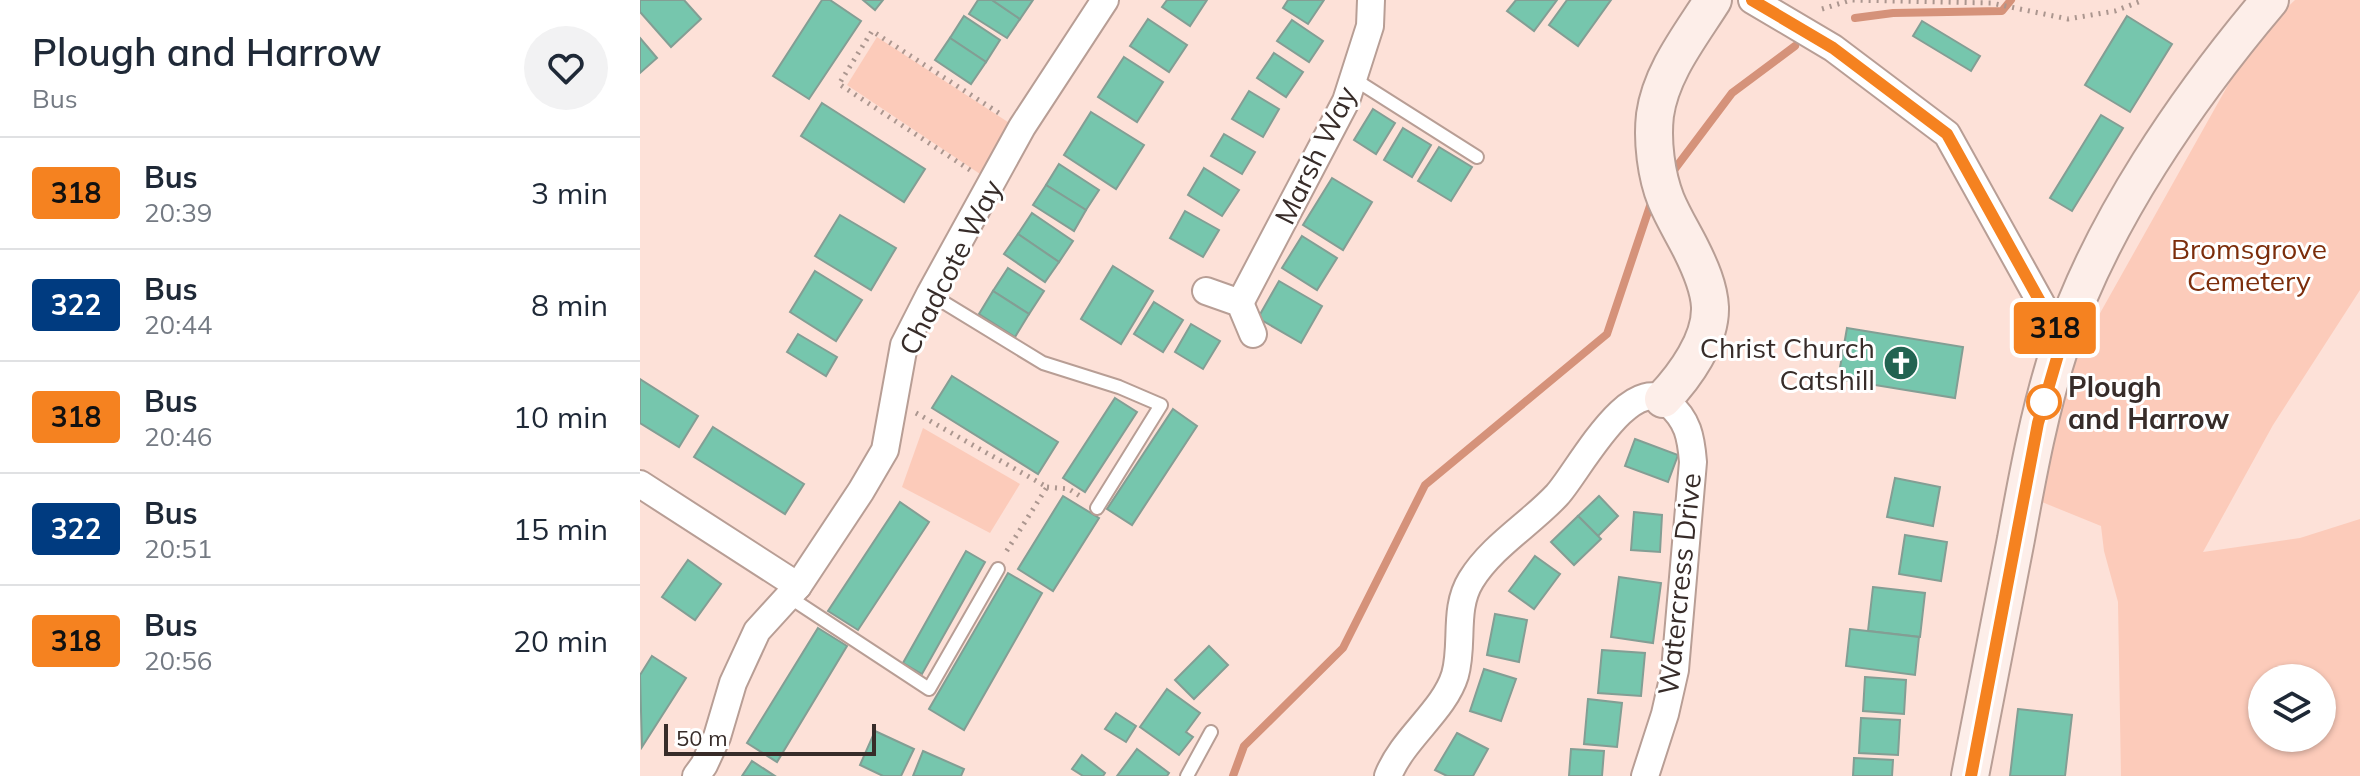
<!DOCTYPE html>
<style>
body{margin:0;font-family:Mulish,sans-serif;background:#f2f2f3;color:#1f2937;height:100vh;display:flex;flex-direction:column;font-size:30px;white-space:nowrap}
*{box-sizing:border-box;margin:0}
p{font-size:26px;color:#747a83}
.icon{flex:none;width:44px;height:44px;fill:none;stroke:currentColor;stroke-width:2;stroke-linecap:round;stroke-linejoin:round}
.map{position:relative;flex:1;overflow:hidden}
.panel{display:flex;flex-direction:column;background:#fff;width:640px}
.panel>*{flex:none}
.badge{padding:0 16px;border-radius:6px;font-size:28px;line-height:52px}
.buttons{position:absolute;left:1608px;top:664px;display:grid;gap:16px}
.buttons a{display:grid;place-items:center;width:88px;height:88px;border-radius:50%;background:#fff;box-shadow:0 2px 6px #0004;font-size:40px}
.scale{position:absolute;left:24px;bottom:20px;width:212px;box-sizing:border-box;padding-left:8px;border:4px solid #372c29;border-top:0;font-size:22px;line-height:28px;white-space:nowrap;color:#372c29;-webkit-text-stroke:6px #fff;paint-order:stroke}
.map>.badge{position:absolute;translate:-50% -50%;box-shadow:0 0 0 4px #fff}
.round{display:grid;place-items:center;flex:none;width:84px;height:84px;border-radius:42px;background:#f2f2f3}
.overview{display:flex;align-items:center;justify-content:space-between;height:136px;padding:0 32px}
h1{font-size:38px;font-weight:600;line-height:60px}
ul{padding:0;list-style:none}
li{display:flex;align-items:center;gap:24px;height:112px;padding:0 32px;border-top:2px solid #e0e1e3}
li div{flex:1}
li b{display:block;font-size:30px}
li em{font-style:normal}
li .badge{min-width:88px;font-weight:700;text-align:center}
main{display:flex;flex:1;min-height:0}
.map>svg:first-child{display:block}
</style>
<main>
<section class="panel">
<div class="overview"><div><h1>Plough and Harrow</h1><p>Bus</p></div><a class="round"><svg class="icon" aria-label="heart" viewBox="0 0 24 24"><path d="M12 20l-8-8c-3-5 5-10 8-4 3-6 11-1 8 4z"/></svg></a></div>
<ul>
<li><span class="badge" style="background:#f58220;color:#111">318</span><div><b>Bus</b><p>20:39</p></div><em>3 min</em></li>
<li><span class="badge" style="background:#003b80;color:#fff">322</span><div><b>Bus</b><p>20:44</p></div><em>8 min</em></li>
<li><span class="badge" style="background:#f58220;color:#111">318</span><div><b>Bus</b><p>20:46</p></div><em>10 min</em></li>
<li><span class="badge" style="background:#003b80;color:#fff">322</span><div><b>Bus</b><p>20:51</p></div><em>15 min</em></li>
<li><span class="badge" style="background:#f58220;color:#111">318</span><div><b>Bus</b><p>20:56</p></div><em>20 min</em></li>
</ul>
</section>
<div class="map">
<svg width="1720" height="776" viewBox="0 0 1720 776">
<rect width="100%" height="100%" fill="#fde1d8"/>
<g fill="#fccbba" fill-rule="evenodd">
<path d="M1655,0H1720V290L1633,425L1563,552L1660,538L1720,519V776H1481L1478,602L1464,551L1461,526L1397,500L1416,406L1436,356L1597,69L1635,19ZM1622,678H1682V738H1622Z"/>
<path d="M237,37L374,126L346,178L207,85Z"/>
<path d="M283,428L380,484L350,533L262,487Z"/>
</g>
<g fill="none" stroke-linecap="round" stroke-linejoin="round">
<g stroke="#d5927a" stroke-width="8">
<path d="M1215,18L1253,13L1362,11L1371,0"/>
<path d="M1031,174L1092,93L1155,46"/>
<path d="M593,776L604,746L703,648L785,485L967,334L1013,197"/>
</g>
</g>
<g fill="#76c6ad" stroke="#839e94" stroke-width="2">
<path d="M0,0H44L61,19L31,47L0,12Z"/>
<path d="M182,0H190L221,21L169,99L133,76Z"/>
<path d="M223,0H243L235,10Z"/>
<path d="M338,0H352L380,19L367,38L329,14Z"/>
<path d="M352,0H393L380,19Z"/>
<path d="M527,0H567L550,26L522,7Z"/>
<path d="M648,0H684L668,24L643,8Z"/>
<path d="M876,0H917L894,31L867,11Z"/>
<path d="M927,0H971L938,46L909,25Z"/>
<path d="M324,16L360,40L346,62L310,38Z"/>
<path d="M1487,16L1532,44L1490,112L1445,85Z"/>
<path d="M508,19L547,45L529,72L490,46Z"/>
<path d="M652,20L683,41L669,62L637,41Z"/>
<path d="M1282,21L1340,56L1331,71L1273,36Z"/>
<path d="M0,38L17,58L0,73Z"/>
<path d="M310,38L346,62L331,84L295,60Z"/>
<path d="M634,53L663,72L646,97L617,78Z"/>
<path d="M484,57L523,82L497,122L458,97Z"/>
<path d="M609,91L639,109L623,137L592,119Z"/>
<path d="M182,103L285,169L264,202L161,136Z"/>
<path d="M733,109L755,123L736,154L714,140Z"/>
<path d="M451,112L504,145L476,189L424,155Z"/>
<path d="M1461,115L1483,128L1432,211L1410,198Z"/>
<path d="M763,128L791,145L772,177L744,160Z"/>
<path d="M584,134L615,152L602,174L571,156Z"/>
<path d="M799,147L832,167L811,201L778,181Z"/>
<path d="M419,164L459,190L446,210L406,185Z"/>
<path d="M564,168L599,190L582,216L548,195Z"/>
<path d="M692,178L732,202L703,250L663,225Z"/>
<path d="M406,185L446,210L434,231L393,205Z"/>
<path d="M545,211L579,230L563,257L530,238Z"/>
<path d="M392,213L433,241L419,262L378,234Z"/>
<path d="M200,215L256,248L231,290L175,256Z"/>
<path d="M378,234L419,262L405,282L364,254Z"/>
<path d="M662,236L697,258L677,290L642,268Z"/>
<path d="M473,266L513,291L481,344L441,319Z"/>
<path d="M368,268L404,291L389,314L353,291Z"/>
<path d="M175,271L222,300L196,341L150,312Z"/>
<path d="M639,281L682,306L661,343L618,318Z"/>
<path d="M353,291L389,314L375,337L339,314Z"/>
<path d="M514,302L543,320L523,352L494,334Z"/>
<path d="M551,324L580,341L563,369L535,352Z"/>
<path d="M1207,328L1323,347L1315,398L1198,379Z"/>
<path d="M158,334L197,357L186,376L147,352Z"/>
<path d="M312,376L418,442L398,474L292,408Z"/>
<path d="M0,379L58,416L39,447L0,423Z"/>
<path d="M475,398L497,412L445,492L423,478Z"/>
<path d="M533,409L557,426L492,525L467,509Z"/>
<path d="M73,427L164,484L145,514L54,457Z"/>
<path d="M995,439L1038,455L1028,482L985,466Z"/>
<path d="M1255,478L1300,487L1293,526L1247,517Z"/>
<path d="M423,496L459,518L413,591L378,569Z"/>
<path d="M959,496L978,516L958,536L938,516Z"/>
<path d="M260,502L289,522L218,630L188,611Z"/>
<path d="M994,512L1022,515L1020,552L991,550Z"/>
<path d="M938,516L961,539L934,565L911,542Z"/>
<path d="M1265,535L1307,542L1301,581L1259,574Z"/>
<path d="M326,551L345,562L282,674L263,663Z"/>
<path d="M895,556L920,574L894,609L869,591Z"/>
<path d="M48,560L81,584L55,620L22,597Z"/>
<path d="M368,573L402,593L324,730L289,709Z"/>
<path d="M979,577L1021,583L1013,643L971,637Z"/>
<path d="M1233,587L1285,593L1280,637L1228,631Z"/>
<path d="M855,614L887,620L879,662L847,655Z"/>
<path d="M178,628L207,646L137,762L107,743Z"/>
<path d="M1210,629L1279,637L1275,675L1206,666Z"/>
<path d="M569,646L588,665L554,699L535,680Z"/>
<path d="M962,650L1005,653L1001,696L958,693Z"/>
<path d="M12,656L46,678L2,747L0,675Z"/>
<path d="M844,669L876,679L861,721L830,711Z"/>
<path d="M1225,677L1266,680L1264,714L1223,711Z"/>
<path d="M527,689L560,713L546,732L553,737L539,755L500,727Z"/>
<path d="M948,699L982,703L977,747L944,744Z"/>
<path d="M1378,709L1432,715L1425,776H1370Z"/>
<path d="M476,713L496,726L486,742L465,729Z"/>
<path d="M1221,718L1260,720L1258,755L1219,753Z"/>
<path d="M235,731L274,749L261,776H243L220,765Z"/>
<path d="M817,733L848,749L833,776H807L795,770Z"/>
<path d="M497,749L529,773L527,776H477Z"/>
<path d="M931,749L964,751L962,776H929Z"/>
<path d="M283,751L324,769L321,776H273Z"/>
<path d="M442,755L465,773L463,776H443L432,769Z"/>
<path d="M1214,758L1253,760L1252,776H1213Z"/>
<path d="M112,761L135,776H102Z"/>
</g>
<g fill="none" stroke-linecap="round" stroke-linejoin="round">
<defs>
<g id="lane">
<path d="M714,79L837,157"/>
<path d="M290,294L403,363L479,387L521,405L457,508"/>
<path d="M149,597L289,689L358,569"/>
<path d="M547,776L571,732"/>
</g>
<g id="street">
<path d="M1112,0L1193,48L1307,134L1422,341"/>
<path d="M566,291L600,303L613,334"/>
<path d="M600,303L706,101L730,26L731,0"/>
<path d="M0,484L158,586"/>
<path d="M56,776L64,765L77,737L93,683L117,631L158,586L221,491L245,450L264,345L290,294L382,127L465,0"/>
<path d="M748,776C763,738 804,711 815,675C824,644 813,609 831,580C852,546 890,524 917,495C937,474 990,369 1028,403C1048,420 1051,437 1053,462L1035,670L1025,714L1005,776"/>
</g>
<g id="secondary">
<path d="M1023,399C1045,376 1071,340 1070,307C1069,287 1060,267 1051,249C1043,233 1033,217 1026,200C1016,175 1012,141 1015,115C1021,72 1051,35 1073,0"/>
<path d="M1330,776C1346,697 1361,618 1376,539C1388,473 1400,408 1421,344C1461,223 1547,98 1630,0"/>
</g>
</defs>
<use href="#lane" stroke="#b89e95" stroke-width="16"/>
<use href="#street" stroke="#b89e95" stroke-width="30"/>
<use href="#secondary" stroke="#b89e95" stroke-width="40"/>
<g stroke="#ab968f" stroke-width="5" stroke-dasharray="2 6" stroke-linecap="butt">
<path d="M1182,9L1211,0L1351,3L1428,19L1475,11L1504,0"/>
<path d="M330,170L199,84L232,31L362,115"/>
<path d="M276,413L407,487L366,552"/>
<path d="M407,487L429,489L443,498"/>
</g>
<use href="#lane" stroke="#fff" stroke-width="12"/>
<use href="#street" stroke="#fff" stroke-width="26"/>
<use href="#secondary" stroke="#fdeee9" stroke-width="36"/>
</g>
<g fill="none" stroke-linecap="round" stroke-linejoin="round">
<defs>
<path id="line" d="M1112,0L1193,48L1307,134L1422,341L1398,423L1331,776"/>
</defs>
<use href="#line" stroke="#fff" stroke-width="18"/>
<use href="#line" stroke="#f58220" stroke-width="12"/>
</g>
<defs>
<symbol id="church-disc" viewBox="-11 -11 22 22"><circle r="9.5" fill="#226351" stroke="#fff"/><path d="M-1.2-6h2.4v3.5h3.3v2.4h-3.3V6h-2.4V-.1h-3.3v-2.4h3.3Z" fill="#fff"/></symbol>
</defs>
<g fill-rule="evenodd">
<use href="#church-disc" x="1241" y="343" width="40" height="40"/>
</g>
<circle fill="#fff" stroke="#f58220" stroke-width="4" cx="1404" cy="402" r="16"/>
<g text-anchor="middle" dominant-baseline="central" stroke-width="6" stroke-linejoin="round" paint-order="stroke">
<g font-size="28" fill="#372c29" stroke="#fff">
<text transform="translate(675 155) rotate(-64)">Marsh Way</text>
<text transform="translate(310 267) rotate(-63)">Chadcote Way</text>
<text transform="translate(1039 584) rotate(-84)">Watercress Drive</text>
</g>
<g font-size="28" fill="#7c2d0b" stroke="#fff">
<text x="1609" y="248">Bromsgrove<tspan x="1609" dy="32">Cemetery</tspan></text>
</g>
<g font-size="28" fill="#372c29" stroke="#fff" text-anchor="end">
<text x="1235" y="347">Christ Church<tspan x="1235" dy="32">Catshill</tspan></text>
</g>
<g font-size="28" font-weight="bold" fill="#372c29" stroke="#fff" text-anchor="start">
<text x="1428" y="386">Plough<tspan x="1428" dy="32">and Harrow</tspan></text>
</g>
</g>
</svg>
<div class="buttons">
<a><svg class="icon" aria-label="layers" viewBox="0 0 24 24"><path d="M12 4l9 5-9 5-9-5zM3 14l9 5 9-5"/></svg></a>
</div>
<div class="scale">50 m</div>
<b class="badge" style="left:1415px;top:328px;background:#f58220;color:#111">318</b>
</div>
</main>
